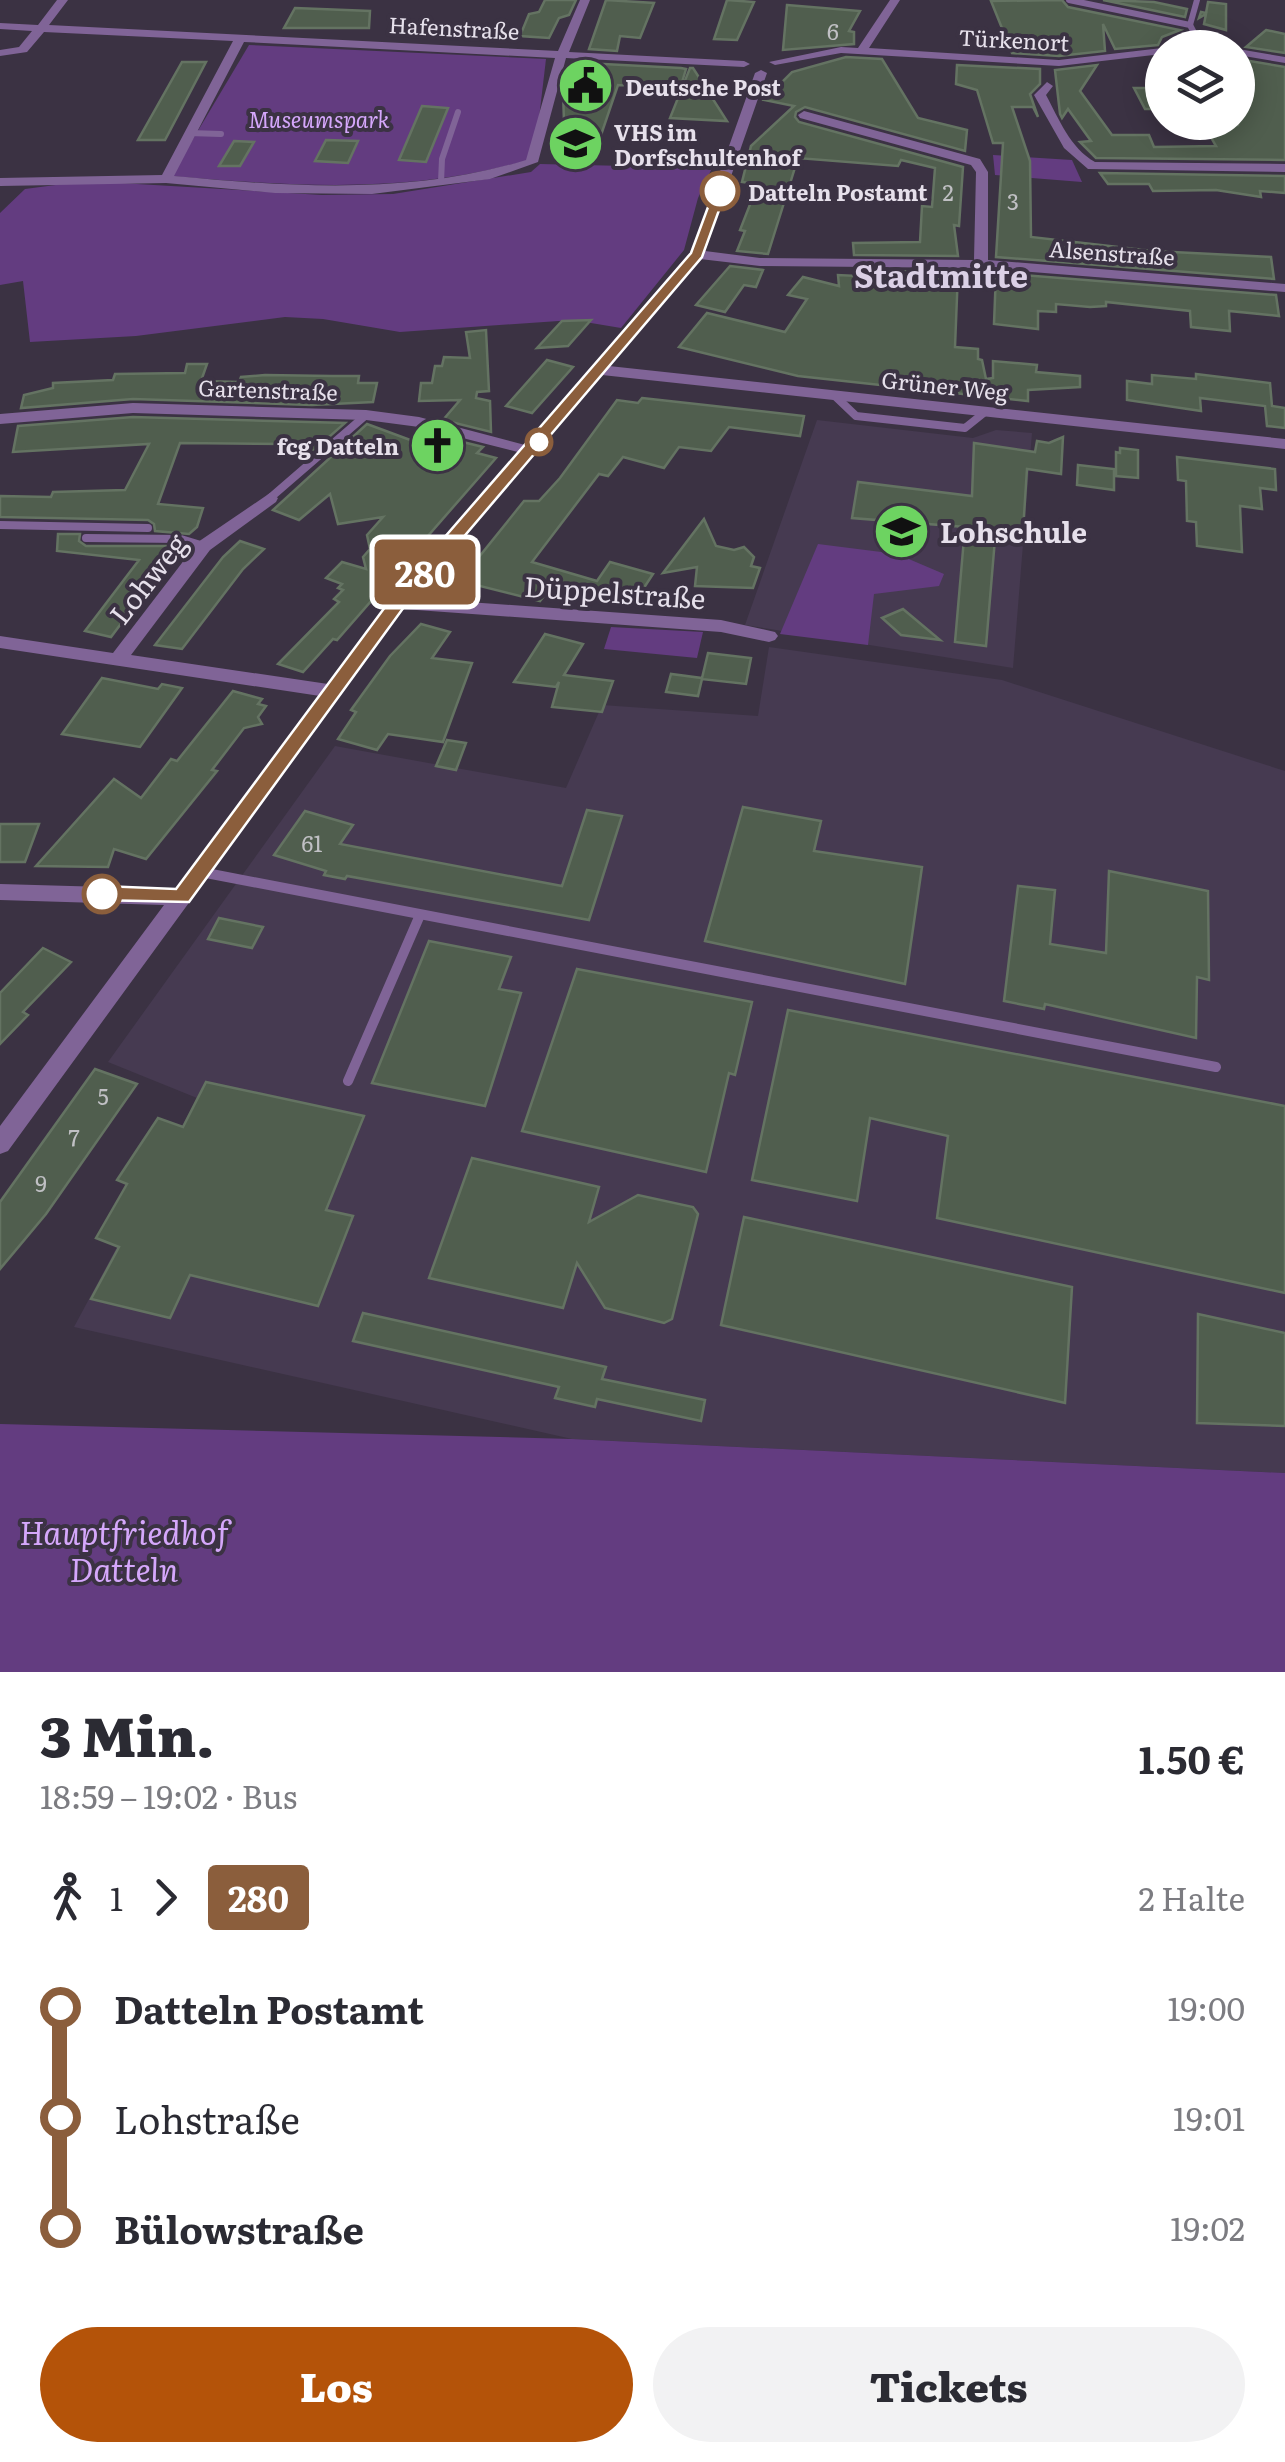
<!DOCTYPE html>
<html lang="de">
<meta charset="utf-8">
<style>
body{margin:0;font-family:Literata,serif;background:#f2f2f3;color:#2b2b33;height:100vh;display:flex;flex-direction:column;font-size:38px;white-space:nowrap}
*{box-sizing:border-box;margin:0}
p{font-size:32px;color:#7c7c81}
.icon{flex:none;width:55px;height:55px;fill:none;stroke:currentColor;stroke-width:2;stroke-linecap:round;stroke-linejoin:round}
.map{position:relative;height:1672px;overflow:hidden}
.panel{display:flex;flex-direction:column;background:#fff;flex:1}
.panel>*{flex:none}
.badge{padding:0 20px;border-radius:8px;font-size:35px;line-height:65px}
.controls{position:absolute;left:1145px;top:30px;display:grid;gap:20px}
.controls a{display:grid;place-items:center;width:110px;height:110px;border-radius:50%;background:#fff;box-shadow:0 5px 25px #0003;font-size:50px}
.map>.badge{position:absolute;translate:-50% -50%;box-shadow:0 0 0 5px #fff}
.legs{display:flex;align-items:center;gap:15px;height:110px;padding:0 40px;font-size:32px}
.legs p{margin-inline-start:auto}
.head{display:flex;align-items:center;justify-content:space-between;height:170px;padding:0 40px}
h1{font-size:55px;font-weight:800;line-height:75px}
.cta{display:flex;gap:20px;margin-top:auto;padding:20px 40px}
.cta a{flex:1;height:115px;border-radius:60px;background:#b45309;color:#fff;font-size:40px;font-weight:800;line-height:115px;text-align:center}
.cta a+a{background:#f2f2f3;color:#2b2b33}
ul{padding:0 40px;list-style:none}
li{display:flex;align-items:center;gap:35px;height:110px;font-size:38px}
li i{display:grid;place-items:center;width:15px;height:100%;margin:0 12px;background:currentColor}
li i::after{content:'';width:25px;height:25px;margin:-12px;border:8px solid;border-radius:50%;background:#fff}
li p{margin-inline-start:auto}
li:first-child i{background:linear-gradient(#0000 50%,currentColor 0)}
li:last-child i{background:linear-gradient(currentColor 50%,#0000 0)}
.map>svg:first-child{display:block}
</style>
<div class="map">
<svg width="1285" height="1672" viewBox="0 0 1285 1672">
<rect width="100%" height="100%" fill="#3b3243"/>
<g fill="#463a51">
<path d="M817,420L973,438L996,430L1032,433L1013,668L745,625Z"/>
<path d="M769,647L1002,680L1285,771V1473L572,1439L74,1327L197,1098L108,1062L335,746L566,788L602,705L758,716Z"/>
</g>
<g fill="#633c80">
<path d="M249,45L546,59L535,152L532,159C412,195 293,186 171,176Z"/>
<path d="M993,155L1072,160L1082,182L995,175Z"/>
<path d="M540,164L712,168L698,198L684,250L621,328L573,320L400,332L323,319L285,317L136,336L30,342L23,281L0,285V213L25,189L86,181L322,195L393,194L531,172Z"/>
<path d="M818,544L897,554L944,574L939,586L874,594L868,645L780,634Z"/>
<path d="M611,627L703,632L697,658L604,649Z"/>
<path d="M0,1424L572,1439L1285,1473V1672H0Z"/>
</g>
<g fill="#505e4e" stroke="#647362" stroke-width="2.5">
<path d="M545,0H576L569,15L559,18L549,38L520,36L529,14L539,12Z"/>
<path d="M606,0L654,3L640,38L620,36L617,51L589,49Z"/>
<path d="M727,0L754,2L737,40L714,39Z"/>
<path d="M1062,0L1068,7L1180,30L1162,37L1158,45L1115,49L1103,24L1105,51L1059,56L1012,53L991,1Z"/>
<path d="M1103,0L1154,2L1187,9L1185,17Z"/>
<path d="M1208,2L1226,4V30L1204,24L1206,14L1199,18L1201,12L1206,13Z"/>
<path d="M787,5L860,11L849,31L854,32V44L783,50Z"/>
<path d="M295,8L370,11L369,28H284Z"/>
<path d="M1266,30L1285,34V53L1246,47Z"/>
<path d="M846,57L882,59L918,118L967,130L965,151L805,107L796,112L795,117L799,122L963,167L959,226L954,225L958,256L854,255L853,243L920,242L922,206L932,207L935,168L901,160L898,166L798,158L768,254L737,251L745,231L740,230L758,184L742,182L751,146L794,106L764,100L792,72Z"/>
<path d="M1238,59L1285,67V160L1096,158L1080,142L1091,141L1068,109L1062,118L1060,114L1055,70L1097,65L1080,91L1112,135H1149L1154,147L1216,146L1205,127L1238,125Z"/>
<path d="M182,62H206L165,140H138Z"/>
<path d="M584,63L681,68L686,69L680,89L618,85L600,138H593L594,153L565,154L563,91L572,68L582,69Z"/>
<path d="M957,65L1040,69V84L1030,94L1038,117L1033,107H1012L1030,161L1031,237L1153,251L1271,257L1274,279L996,257L1003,143H993L977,90L956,84Z"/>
<path d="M690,68H693L727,121L670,118Z"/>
<path d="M1134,88H1162V109H1145Z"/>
<path d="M422,106L448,108L426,162L399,160Z"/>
<path d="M326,140L358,141L348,163L315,161Z"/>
<path d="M234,141L254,142L240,166H219Z"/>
<path d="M1100,173L1285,176V193L1260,191L1261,197L1216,190L1153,191L1149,184H1108Z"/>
<path d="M730,266L763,270L756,287L744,285L725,312L696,305Z"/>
<path d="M856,271L958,272L955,347L978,349V359L982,360L986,379L993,378V361L1037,365L1036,372L1080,376V387L1028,390V401L798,376L679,347L707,313L785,332L807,299L788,295L803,277L839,286L838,275L857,276Z"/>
<path d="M996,273L1276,295L1279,316L1229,311L1230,331L1191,327L1190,311L1106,302V306L1090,307L1056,304V312L1038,311V329L994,324Z"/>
<path d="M591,320L568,346L537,348L562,321Z"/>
<path d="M486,330L489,391L477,392L476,398L490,401L491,432L443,420L460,400L419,401L421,383H432L435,366H442L444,357L470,358L466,332Z"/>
<path d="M547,360L573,367L532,413L506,406Z"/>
<path d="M187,364H207L201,381L239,382L241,377L265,375L332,376H359L358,383H377L373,402L312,405L133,399L21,408L24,395L53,388V383L113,380L115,374L185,373Z"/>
<path d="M1196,374L1270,383L1272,406L1285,408V428L1267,426L1265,406L1200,398L1201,411L1127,400V381L1152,384V375L1196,379Z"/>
<path d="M642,398L804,416L800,436L729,427L711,451L679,447L664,468L623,457L608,476L599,474L532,562L597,581L610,562L653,574L636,600L594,588L585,601L548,591L540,601L464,582L466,579L462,578L524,501H539L560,478L617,400L638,403Z"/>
<path d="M133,417L345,423L313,451H292L289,444L180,443L158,504L203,508L197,527L189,534L155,531L154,524L148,520L0,517V496L51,497L53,492L125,490L149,444L13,452L18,426Z"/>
<path d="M367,424L421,444L430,434L483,447L477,453L496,458L337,640L333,639L303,672L278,664L339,602L334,599L343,590L338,588L342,584L326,578L342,562L366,569L363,557L370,549L367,535L383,517L338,524L330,494L299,520L273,510Z"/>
<path d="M1063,437L1061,474L1027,469L1023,531L996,527L986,646L955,642L965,527L852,518L858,482L972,496L974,443L1035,452L1037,441L1049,443Z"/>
<path d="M1120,448L1138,450V478L1116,476V452L1120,453Z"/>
<path d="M1177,457L1275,469L1276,490L1260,488L1262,509L1240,506L1242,552L1197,546L1196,522L1187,521L1186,481L1178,480Z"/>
<path d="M1078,465L1114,469V490L1077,485Z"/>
<path d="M704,519L716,546L734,550L744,547L754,557L751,566L760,568L753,588L695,586L697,567L663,573Z"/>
<path d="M58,534H80L79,541L86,546H179L111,637L85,631L139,560L57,551Z"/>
<path d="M240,541L264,549L243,569L182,649L155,645L223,557Z"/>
<path d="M903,609L940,640L901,635L882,618Z"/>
<path d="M421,624L450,632L432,658L472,663L443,742L388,734L377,750L338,739L356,712L351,710L390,656Z"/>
<path d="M545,634L583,644L564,675L613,681L602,712L552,707L559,682L556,687L514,682Z"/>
<path d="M708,653L751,658L746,684L702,679L698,696L666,692L671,674L702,678Z"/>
<path d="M102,678L158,689L162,684L182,688L140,747L62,734Z"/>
<path d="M233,691L262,699L258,704L266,706L258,717L262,724L244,728L212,770L217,771L146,859L114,849L108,867L36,866L114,779L141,798L171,759L177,761Z"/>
<path d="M447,740L466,743L456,770L436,766Z"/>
<path d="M743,807L821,821L814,851L922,867L905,984L705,941Z"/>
<path d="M587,810L622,816L589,920L347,876L345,879L324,875L326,871L274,855L305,811L353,825L340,844L562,886Z"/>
<path d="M0,824H39L25,862H0Z"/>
<path d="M1109,871L1208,891L1209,980L1197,977L1196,1038L1045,1004L1044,1009L1004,1001L1018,886L1055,890L1050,944L1106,953Z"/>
<path d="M219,918L263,927L252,948L208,939Z"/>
<path d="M429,941L511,957L499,989L521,993L485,1106L372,1083Z"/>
<path d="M43,948L71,962L23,1012L28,1015L0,1044V993Z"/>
<path d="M577,969L752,1002L735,1075L729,1073L706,1172L522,1131Z"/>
<path d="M788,1010L1285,1106V1293L937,1218L948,1136L870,1118L857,1201L752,1180Z"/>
<path d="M95,1069L137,1084L46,1214L0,1269V1202Z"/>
<path d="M206,1082L364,1116L326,1210L353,1216L318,1306L190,1275L170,1318L91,1299L119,1247L96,1238L127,1184L117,1180L158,1118L183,1127Z"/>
<path d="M472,1158L599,1187L589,1222L638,1195L693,1207L698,1214L672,1319L664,1323L605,1308L577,1263L563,1308L429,1278Z"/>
<path d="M744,1217L1072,1287L1065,1403L721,1325Z"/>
<path d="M363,1313L606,1367L602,1379L705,1400L701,1421L597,1399L595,1407L555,1398L559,1387L353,1341Z"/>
<path d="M1198,1314L1285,1333V1426L1197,1423Z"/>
</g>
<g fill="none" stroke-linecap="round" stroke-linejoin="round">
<g stroke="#806497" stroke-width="6">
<path d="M1069,0L1190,25L1202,48"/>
<path d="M1190,25L1197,0"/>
<path d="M189,133L221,134"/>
<path d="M441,182L442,159L458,112"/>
</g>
<g stroke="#806497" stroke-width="8">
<path d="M835,396L856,416L965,428L985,412"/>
<path d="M270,498L366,415"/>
<path d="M0,525L148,528"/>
<path d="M86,538L181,539L204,546"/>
</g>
<g stroke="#806497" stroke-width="10">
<path d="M201,872L1216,1067"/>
<path d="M348,1081L420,915"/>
</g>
<g fill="#806497" fill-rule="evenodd">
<path d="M57,0H68L49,25L558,51L580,0H590L569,52L744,61L750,64L744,67L566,58L538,162L490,179L372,194L275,193L166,183L0,186V178L162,175L233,41L44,32L27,52L0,56V50L19,47L32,31L0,29V23L38,25ZM244,42L555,58L526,160C412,195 292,187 174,176Z"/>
<path d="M890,0H900L869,48L1059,60L1162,48V54L1059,66L841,53L775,65L769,62L841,47L858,48Z"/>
<path d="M1238,49L1285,57V63L1238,55Z"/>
<path d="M761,70L767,73L705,251L760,258L974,260L976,172L971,165L800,118L798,115L804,111L980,159L988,172V260L1285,284V292L981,268L760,266L700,259L609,366L1285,439V449L602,375L412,598L721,620L775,632L778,636L775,640L769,642L721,632L403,609L8,1151L0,1154V1126L164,905L0,900V884L176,889L320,696L0,648V636L113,653L198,542L270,493L278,498L276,502L210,550L131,655L328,684L392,599L518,452L419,427L366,420L133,413L0,424V414L133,403L366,410L419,417L525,445L691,253L755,73Z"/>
<path d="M1047,82L1053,86L1046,95C1059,119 1070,148 1095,162L1285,164V172L1088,169L1064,148L1034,95Z"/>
</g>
</g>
<path fill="#8b5e3c" stroke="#fff" stroke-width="2.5" d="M720,188L726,191L702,257L404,607L189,902L95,900V889L102,886L176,889L391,599L691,253L714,191Z"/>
<defs>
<symbol id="civic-disc" viewBox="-11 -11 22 22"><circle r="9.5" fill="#6dd361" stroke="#3b3243"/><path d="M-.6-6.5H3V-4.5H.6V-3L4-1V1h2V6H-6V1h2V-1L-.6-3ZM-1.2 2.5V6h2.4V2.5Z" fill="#111"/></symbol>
<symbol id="school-disc" viewBox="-11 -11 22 22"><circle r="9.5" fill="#6dd361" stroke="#3b3243"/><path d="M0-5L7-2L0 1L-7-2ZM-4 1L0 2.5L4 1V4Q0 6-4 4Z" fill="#111"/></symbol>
<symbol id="church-disc" viewBox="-11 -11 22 22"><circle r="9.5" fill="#6dd361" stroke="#3b3243"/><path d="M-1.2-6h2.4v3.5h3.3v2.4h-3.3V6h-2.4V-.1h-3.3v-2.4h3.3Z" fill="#111"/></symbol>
</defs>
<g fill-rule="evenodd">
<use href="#civic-disc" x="554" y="54" width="63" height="63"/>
<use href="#school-disc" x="544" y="112" width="63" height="63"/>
<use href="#church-disc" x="406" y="414" width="63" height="63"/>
<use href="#school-disc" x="870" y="500" width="63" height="63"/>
</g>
<g fill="#fff" stroke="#8b5e3c" stroke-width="5">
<circle cx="720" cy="191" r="18"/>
<circle cx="539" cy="442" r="12"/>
<circle cx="102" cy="894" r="18"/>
</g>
<g text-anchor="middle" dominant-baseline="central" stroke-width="8" stroke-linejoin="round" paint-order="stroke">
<g font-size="22" fill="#e6e0eb" stroke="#3b3243">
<text transform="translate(454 27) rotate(3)">Hafenstraße</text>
<text transform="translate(1014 39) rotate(3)">Türkenort</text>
<text transform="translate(1112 252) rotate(4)">Alsenstraße</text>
<text transform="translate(945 385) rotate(6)">Grüner Weg</text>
<text transform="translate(268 389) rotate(2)">Gartenstraße</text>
</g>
<g font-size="22" fill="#c0c0c4">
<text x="833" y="30">6</text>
<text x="948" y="191">2</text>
<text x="1013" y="200">3</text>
<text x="312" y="842">61</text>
<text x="103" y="1095">5</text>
<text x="74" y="1136">7</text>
<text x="41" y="1182">9</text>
</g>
<g font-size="22" font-weight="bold" fill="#e6e0eb" stroke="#3b3243" text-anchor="start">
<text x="625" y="86">Deutsche Post</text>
<text x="614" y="131">VHS im<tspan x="614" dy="25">Dorfschultenhof</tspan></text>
<text x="399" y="445" text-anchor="end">fcg Datteln</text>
</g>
<g font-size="22" font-style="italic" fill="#d5a7fb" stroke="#3b3243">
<text x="319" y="118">Museumspark</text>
</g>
<g font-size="22" font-weight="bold" fill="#e6e0eb" stroke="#3b3243" text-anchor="start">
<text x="748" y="191">Datteln Postamt</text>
</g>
<g font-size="28" font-weight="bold" fill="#e6e0eb" stroke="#3b3243" text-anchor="start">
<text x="940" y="531">Lohschule</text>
</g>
<g font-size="28" fill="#e6e0eb" stroke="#3b3243">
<text transform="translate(147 578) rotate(-52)">Lohweg</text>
<text transform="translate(615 591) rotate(4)">Düppelstraße</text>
</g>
<g font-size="32" font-weight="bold" fill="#dbd0e6" stroke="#3b3243">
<text x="941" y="274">Stadtmitte</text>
</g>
<g font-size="32" font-style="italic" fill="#d5a7fb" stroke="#3b3243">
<text x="124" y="1531">Hauptfriedhof<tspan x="124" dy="37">Datteln</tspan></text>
</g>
</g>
</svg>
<div class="controls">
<a><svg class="icon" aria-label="layers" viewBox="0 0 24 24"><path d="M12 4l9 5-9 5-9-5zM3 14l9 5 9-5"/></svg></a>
</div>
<b class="badge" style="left:425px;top:572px;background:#8b5e3c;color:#fff">280</b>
</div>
<section class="panel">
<div class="head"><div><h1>3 Min.</h1><p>18:59 – 19:02 · Bus</p></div><b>1.50 €</b></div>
<div class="legs"><svg class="icon" aria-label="walk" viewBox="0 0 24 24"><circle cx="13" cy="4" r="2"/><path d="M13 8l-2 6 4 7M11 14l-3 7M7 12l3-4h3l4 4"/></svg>1<svg class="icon" aria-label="forward" viewBox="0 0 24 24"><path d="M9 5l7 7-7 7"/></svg><b class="badge" style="background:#8b5e3c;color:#fff">280</b><p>2 Halte</p></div>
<ul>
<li><i style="color:#8b5e3c"></i><b>Datteln Postamt</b><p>19:00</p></li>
<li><i style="color:#8b5e3c"></i><span>Lohstraße</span><p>19:01</p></li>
<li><i style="color:#8b5e3c"></i><b>Bülowstraße</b><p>19:02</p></li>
</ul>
<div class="cta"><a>Los</a><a>Tickets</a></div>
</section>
